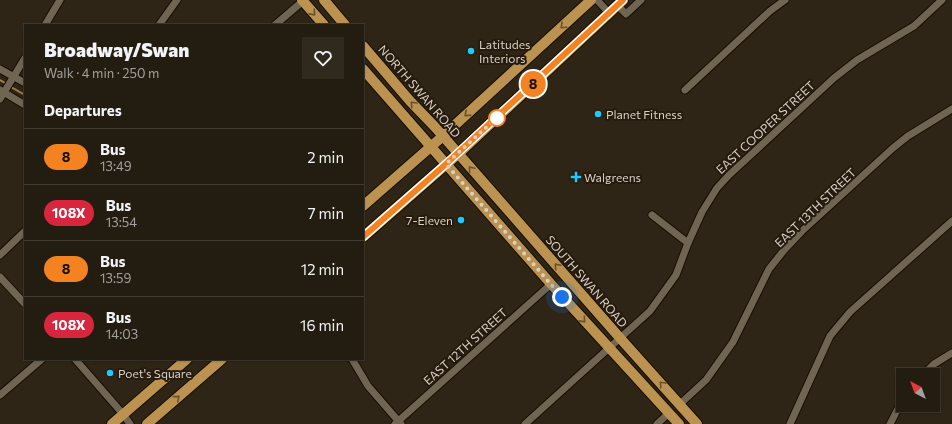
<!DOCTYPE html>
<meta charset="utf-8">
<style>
body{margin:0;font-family:Commissioner,sans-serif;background:#2f291e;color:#f1f3f6;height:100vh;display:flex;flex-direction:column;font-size:15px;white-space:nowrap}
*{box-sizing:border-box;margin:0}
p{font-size:13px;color:#a3a19f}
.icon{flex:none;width:22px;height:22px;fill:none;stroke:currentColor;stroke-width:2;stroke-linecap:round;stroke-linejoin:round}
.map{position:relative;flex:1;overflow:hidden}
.drawer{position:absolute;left:24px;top:24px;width:340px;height:336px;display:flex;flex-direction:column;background:#231c10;border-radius:0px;box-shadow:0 1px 3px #0004,0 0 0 1px #403a30}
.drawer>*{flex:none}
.badge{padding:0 8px;border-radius:13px;font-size:14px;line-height:26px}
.needle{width:26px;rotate:319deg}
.controls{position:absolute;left:896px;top:368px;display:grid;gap:8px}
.controls a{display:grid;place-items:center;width:44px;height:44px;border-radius:0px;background:#231c10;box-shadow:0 1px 3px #0004,0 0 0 1px #403a30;font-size:20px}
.you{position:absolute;width:20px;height:20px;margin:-10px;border:3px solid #fff;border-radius:50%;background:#1a73e8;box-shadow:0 0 0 6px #1a73e833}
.map>.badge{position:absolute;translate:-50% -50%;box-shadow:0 0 0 2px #fff}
h2{padding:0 20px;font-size:15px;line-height:36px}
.round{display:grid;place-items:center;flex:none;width:42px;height:42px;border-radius:0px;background:#2f291e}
.overview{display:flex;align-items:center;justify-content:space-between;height:68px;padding:0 20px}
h1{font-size:19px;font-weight:800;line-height:30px}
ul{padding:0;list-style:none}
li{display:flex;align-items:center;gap:12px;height:56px;padding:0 20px;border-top:1px solid #403a30}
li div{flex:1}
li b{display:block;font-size:15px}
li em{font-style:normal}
li .badge{min-width:44px;font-weight:700;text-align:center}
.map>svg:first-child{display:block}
</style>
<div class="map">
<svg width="952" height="424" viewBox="0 0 952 424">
<rect width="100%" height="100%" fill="#2f2516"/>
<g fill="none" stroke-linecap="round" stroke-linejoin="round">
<g stroke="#9e804e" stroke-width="2">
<path d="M0,80L7,84"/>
<path d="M11,87L25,95"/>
</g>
<defs>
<g id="street">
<path d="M597,0L609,13"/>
<path d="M617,5L626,14L641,0"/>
<path d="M45,25L60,0"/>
<path d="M159,25L177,0"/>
<path d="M275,25L304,0"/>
<path d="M0,69L25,83"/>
<path d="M0,90L25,105"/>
<path d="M685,90L770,11L785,0"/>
<path d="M0,99L25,58"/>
<path d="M652,215L688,243"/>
<path d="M0,255L25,231"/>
<path d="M0,277L25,304"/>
<path d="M75,359L123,414L130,424"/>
<path d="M352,359L368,386L401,424"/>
<path d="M923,375L934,364L952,353"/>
<path d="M0,395L42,359"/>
<path d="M680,404L706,380L733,342L769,269L785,249L802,231L893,148L908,136L952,109"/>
<path d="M395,424L551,284"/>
<path d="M525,424L650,311L676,275L688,243L702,212L717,188L729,175L834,78L857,60L914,26L942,0"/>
<path d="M657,424L669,413"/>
<path d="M790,424L830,336L850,312L952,221"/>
<path d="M890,424L903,399"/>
</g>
<g id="primary">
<path d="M302,0L324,25"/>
<path d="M324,0L345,25"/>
<path d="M363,46L410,101L435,127L620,338L697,424"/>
<path d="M363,69L551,284L679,424"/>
<path d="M363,206L443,136L591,0"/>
<path d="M363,237L458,154L623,0"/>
<path d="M112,424L187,359"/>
<path d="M147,424L222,359"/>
</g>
</defs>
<use href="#street" stroke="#170e02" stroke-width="9"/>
<use href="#primary" stroke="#170e02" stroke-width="12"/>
<use href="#street" stroke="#706453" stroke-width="7"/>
<use href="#primary" stroke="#bc9250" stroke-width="10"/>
</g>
<defs><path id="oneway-chevron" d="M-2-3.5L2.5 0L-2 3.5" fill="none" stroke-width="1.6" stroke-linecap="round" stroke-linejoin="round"/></defs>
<g stroke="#6a512b">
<use href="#oneway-chevron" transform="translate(313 13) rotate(48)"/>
<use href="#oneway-chevron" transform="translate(563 26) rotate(137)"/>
<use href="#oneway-chevron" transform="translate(413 104) rotate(-133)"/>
<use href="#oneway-chevron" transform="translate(467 114) rotate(138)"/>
<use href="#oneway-chevron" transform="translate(471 169) rotate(-131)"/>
<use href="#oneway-chevron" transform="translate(557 266) rotate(-131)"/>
<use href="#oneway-chevron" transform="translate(583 320) rotate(48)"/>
<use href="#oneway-chevron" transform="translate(662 384) rotate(-133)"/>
<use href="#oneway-chevron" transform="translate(177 398) rotate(-41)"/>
</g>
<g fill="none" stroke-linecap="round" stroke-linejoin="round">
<defs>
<path id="line" d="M363,237L446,164L623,0"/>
</defs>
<use href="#line" stroke="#fff" stroke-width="9"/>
<use href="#line" stroke="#f58220" stroke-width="6"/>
<path stroke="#d8d1c8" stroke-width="4" stroke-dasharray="0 7.2" d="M497,118L502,113L446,164L562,297"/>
</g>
<g fill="#1fc9fd" stroke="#261b0c" stroke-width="1.5">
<circle cx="471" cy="51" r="4"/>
<circle cx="598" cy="114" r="4"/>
<path d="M574 171h4v4h4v4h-4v4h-4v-4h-4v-4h4z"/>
<circle cx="461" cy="220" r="4"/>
<circle cx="110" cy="373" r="4"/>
</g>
<circle fill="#fff" stroke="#f58220" stroke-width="2" cx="497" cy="118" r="8"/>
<g text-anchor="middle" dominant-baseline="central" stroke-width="4" stroke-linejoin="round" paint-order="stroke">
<g font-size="12" fill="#d8d1c8" stroke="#261b0c" text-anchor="start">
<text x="479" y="44">Latitudes<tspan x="479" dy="14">Interiors</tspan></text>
<text x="606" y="114">Planet Fitness</text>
<text x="584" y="177">Walgreens</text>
<text x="453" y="220" text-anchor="end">7-Eleven</text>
<text x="118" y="373">Poet's Square</text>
</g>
<g font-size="12" fill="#d8d1c8" stroke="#261b0c">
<text transform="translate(420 91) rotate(49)">NORTH SWAN ROAD</text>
<text transform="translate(765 127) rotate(-43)">EAST COOPER STREET</text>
<text transform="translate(815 207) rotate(-44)">EAST 13TH STREET</text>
<text transform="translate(587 281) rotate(49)">SOUTH SWAN ROAD</text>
<text transform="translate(465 346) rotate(-42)">EAST 12TH STREET</text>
</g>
</g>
</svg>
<div class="controls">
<a><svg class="needle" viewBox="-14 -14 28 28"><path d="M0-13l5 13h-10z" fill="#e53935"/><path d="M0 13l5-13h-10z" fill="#a3a19f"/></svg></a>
</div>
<div class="you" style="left:562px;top:297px"></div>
<b class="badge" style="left:533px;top:84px;background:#f58220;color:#111">8</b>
<section class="drawer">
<div class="overview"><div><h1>Broadway/Swan</h1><p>Walk · 4 min · 250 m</p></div><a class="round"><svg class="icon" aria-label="heart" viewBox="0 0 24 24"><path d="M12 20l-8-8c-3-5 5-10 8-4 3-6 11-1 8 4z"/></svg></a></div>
<h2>Departures</h2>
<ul>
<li><span class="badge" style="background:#f58220;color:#111">8</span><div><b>Bus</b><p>13:49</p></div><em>2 min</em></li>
<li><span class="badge" style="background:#d7263d;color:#fff">108X</span><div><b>Bus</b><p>13:54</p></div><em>7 min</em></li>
<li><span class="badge" style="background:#f58220;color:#111">8</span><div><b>Bus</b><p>13:59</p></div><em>12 min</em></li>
<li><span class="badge" style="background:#d7263d;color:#fff">108X</span><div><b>Bus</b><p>14:03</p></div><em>16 min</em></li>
</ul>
</section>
</div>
